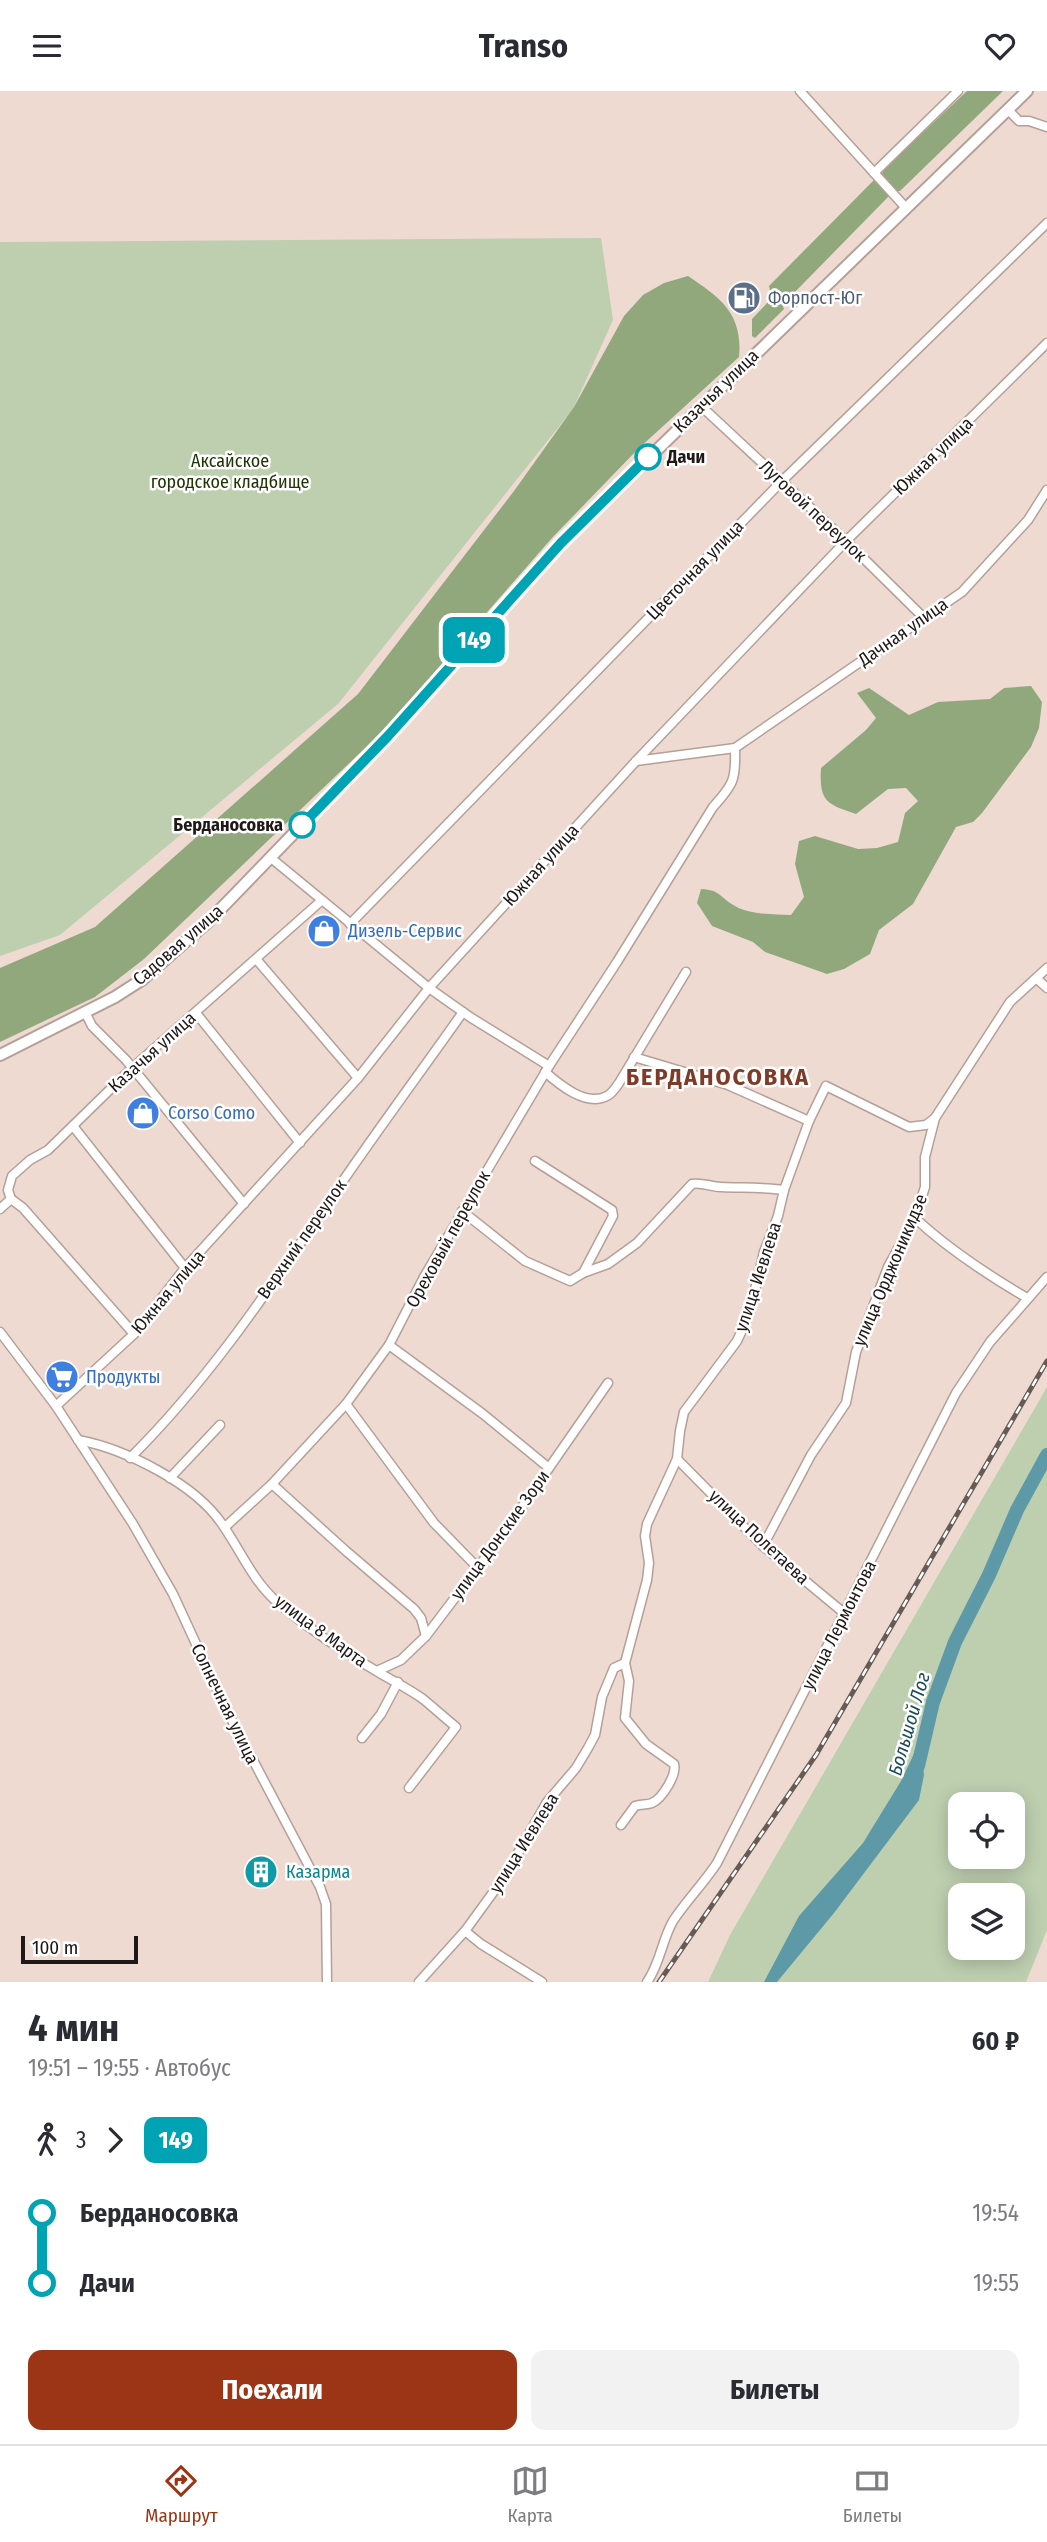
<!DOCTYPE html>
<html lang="ru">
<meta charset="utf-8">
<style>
body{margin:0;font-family:"Fira Sans Condensed",sans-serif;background:#f2f2f3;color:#2b2b33;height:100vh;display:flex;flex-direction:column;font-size:26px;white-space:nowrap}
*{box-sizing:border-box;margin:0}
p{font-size:23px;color:#7c7c81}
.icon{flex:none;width:38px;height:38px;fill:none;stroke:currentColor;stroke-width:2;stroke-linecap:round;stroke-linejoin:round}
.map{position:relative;height:1891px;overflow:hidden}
.sheet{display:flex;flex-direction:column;background:#fff;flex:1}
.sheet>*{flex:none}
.badge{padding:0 14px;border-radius:10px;font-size:24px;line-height:46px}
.buttons{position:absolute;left:948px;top:1701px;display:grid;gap:14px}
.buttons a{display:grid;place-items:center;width:77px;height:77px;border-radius:14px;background:#fff;box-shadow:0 4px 18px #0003;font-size:35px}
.scale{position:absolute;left:21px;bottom:18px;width:117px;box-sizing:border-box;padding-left:7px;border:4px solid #201816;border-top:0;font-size:19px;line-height:24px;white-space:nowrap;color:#201816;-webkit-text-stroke:5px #fff;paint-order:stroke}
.map>.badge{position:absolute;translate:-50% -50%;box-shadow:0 0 0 4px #fff}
.legs{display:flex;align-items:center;gap:10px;height:77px;padding:0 28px;font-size:23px}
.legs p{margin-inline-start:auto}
.headline{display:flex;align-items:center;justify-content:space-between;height:119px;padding:0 28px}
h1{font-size:38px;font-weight:700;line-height:52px}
.primary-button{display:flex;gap:14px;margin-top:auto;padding:14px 28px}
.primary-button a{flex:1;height:80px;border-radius:14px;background:#9c3516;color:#fff;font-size:28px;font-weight:700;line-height:80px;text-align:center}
.primary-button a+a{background:#f2f2f3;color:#2b2b33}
ul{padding:0 28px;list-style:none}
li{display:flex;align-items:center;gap:24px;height:70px;font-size:26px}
li i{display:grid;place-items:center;width:10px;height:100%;margin:0 9px;background:currentColor}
li i::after{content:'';width:18px;height:18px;margin:-9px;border:5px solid;border-radius:50%;background:#fff}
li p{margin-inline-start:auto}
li:first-child i{background:linear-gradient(#0000 50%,currentColor 0)}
li:last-child i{background:linear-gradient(currentColor 50%,#0000 0)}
header{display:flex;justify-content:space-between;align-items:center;height:91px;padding:0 28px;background:#fff;font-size:32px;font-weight:700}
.dock{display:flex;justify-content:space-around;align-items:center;height:98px;border-top:2px solid #e1e1e2;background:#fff;font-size:19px;color:#7c7c81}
.dock a{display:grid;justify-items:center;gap:4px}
.dock .active{color:#9c3516}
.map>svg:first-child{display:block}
</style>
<header><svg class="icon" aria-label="menu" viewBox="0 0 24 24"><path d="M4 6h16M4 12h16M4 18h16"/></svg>Transo<svg class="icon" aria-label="heart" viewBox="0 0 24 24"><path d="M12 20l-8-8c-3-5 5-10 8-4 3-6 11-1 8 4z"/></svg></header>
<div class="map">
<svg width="1047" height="1891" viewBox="0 0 1047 1891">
<rect width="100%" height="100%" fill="#efdad2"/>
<g fill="#becfb0" fill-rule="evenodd">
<path d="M601,147L613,229L573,318L338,613L60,844L0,865V151Z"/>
<path d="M1047,1296V1839L1026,1891H708L730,1844ZM961,1713H1013V1766H961ZM961,1804H1013V1857H961Z"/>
</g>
<g fill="#91a87d">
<path d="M967,0H1003L900,100H894L882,84L883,79Z"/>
<path d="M874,89L890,104L793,203H778L770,199L769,195Z"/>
<path d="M688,185C721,207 743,223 739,266L638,358L552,447L384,639L144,868L95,906L0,951V877L95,836L358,603L514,400L574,316L624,225L643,204L664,192Z"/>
<path d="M768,211L782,213L784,218L755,247L752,245V228Z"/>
<path d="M1031,595L1042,611L1039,637L1031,656L982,722L973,731L956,736L913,813L879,839L870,863L844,878L827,883L765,861L753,851L712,835L697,812L701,798C721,799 719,806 735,815C750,824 774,823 791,824L804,806L795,773L799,750L815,745L858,758L877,757L898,751L905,722L918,710L906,697L888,698L856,723C826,713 819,710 821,677L866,639L876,627L857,602L869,597L909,624L938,611L990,608L1004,597Z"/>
</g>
<path fill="#5e99a8" d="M921,1648L924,1684L919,1709L834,1822L777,1891H764L799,1825L863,1752L901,1690Z"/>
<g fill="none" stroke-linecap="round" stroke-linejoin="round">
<path stroke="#5e99a8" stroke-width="14" d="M918,1675L933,1611L955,1551L989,1484L1017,1419L1047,1364"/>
<defs>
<g id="street">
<path d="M800,0L906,117"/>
<path d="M1008,19L1019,30H1029L1047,36"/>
<path d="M874,82L958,0"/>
<path d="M701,315L846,450L924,527"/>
<path d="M636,670L735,657L962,501L1028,429L1047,399"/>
<path d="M271,767L429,897L470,926L549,975"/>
<path d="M350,833L781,391L1047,132"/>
<path d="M257,869L358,987"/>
<path d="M1037,888L1047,897"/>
<path d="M196,922L300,1052"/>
<path d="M86,923L92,935L126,969L244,1113"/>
<path d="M634,966L728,994L809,1030"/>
<path d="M545,981C560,994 586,1016 607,1005C612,1003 616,996 619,992L686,881"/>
<path d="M73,1035L185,1177"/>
<path d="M11,1108L23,1117L134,1243"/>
<path d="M0,1118L11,1108L8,1099L12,1085L30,1069L48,1059L131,978L321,810"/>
<path d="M462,1120L525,1170L570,1190L583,1182L613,1125L612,1119L535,1070"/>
<path d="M915,1127C948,1158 988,1184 1027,1207"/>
<path d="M583,1182L608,1173L637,1152L692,1093C702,1091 711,1096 721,1096C742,1097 763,1096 784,1099"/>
<path d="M0,1241L56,1315L133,1433L173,1503L226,1618L320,1796L326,1813L327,1891"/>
<path d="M389,1254L483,1323L549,1377"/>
<path d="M346,1313L434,1432L477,1476"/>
<path d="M56,1315L134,1243L185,1177L358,987L429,897L636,670L846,450L1047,252"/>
<path d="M78,1349C126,1358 195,1393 222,1433C241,1460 252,1489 277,1511C308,1537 343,1561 378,1581C393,1590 409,1598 423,1608C434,1617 445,1627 456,1636L409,1697"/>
<path d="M130,1367C209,1289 272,1194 334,1103C376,1041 420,982 463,921"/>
<path d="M677,1368L763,1455L844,1522"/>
<path d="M170,1387L220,1334"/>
<path d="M272,1393L346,1460L414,1518L421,1527L426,1545"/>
<path d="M225,1436L272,1393L346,1313L389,1254L424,1186L549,975L617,871L713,716C734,693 736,688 735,657"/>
<path d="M763,1455L811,1364L846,1312L856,1261L888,1176L915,1127L925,1096V1066L935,1027L1010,911L1047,877"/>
<path d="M377,1580L401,1569L426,1545L501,1446L608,1292"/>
<path d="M362,1647L381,1623L398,1591"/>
<path d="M621,1734L635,1715C641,1713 647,1714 652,1712C663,1707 677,1683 674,1673L646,1653L625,1627L629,1590L625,1572"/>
<path d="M465,1840L481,1853L542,1891"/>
<path d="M419,1891L465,1840L505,1785L547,1711L576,1677L588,1657L595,1644L602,1606L614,1577L625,1572L647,1489L649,1472L645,1445L647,1433L677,1368L680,1340L684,1321L737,1250L749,1224L764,1161L778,1125L784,1099L809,1030L826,995L909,1036L926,1034L935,1027"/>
<path d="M647,1891C660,1873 662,1849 673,1830C686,1810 704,1792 717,1772L956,1302L990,1251L1047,1186"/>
</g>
<path id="secondary" d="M0,964L115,906L143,888L210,829L388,645L561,452L1027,0"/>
</defs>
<use href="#street" stroke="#b4a098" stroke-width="11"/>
<use href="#secondary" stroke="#b4a098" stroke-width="14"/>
<use href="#street" stroke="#fff" stroke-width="8"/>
<use href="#secondary" stroke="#fff" stroke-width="10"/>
<defs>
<path id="rail" d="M659,1891L816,1664L1047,1270"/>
</defs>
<use href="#rail" stroke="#675b56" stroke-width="5"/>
<use href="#rail" stroke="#fff" stroke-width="2.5" stroke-dasharray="8" stroke-linecap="butt"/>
</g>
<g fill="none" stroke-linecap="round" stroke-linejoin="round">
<defs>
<path id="line-1" d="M302,734L388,645L561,452L648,366"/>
</defs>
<use href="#line-1" stroke="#fff" stroke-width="16"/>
<use href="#line-1" stroke="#00a3b4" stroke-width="10"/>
</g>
<defs>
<symbol id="fuel-disc" viewBox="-11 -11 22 22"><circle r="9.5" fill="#5c6f8a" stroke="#fff"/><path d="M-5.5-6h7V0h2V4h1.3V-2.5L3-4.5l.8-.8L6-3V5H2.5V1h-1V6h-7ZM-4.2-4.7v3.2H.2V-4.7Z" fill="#fff"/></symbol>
<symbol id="shop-disc" viewBox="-11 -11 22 22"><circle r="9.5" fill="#3f7fe0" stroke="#fff"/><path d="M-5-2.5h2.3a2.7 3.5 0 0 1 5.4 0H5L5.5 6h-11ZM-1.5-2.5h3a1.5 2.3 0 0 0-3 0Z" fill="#fff"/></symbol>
<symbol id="supermarket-disc" viewBox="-11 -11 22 22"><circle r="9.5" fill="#3f7fe0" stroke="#fff"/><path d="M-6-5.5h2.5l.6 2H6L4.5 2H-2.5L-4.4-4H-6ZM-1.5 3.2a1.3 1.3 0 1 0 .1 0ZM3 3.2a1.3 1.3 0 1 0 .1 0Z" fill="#fff"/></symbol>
<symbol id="building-disc" viewBox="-11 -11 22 22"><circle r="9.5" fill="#0f9aa8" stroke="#fff"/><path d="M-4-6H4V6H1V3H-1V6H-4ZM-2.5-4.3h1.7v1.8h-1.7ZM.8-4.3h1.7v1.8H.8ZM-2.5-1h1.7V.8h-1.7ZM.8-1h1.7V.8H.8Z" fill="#fff"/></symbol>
</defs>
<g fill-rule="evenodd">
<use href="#fuel-disc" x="725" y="188" width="38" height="38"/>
<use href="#shop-disc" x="305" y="821" width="38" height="38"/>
<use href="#shop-disc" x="124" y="1003" width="38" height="38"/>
<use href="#supermarket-disc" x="43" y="1267" width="38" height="38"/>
<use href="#building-disc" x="242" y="1762" width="38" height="38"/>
</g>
<g fill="#fff" stroke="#00a3b4" stroke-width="3.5">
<circle cx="648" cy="366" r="12"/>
<circle cx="302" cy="734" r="12"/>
</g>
<g text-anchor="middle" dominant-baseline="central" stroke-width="5" stroke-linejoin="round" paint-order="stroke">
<g font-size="18" fill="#4e5e75" stroke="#fff" text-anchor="start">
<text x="768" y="207">Форпост-Юг</text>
</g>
<g font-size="18" fill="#201816" stroke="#fff">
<text transform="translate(716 300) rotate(-44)">Казачья улица</text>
<text transform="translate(933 365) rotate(-44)">Южная улица</text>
<text transform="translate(813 420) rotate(43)">Луговой переулок</text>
<text transform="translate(695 479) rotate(-46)">Цветочная улица</text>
<text transform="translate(903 541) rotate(-35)">Дачная улица</text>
<text transform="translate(541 774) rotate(-48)">Южная улица</text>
<text transform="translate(178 854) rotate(-41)">Садовая улица</text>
<text transform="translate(152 961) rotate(-42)">Казачья улица</text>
<text transform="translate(302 1148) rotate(-55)">Верхний переулок</text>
<text transform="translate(448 1148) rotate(-61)">Ореховый переулок</text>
<text transform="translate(890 1179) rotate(-67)">улица Орджоникидзе</text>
<text transform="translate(758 1186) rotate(-72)">улица Иевлева</text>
<text transform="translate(168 1201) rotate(-50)">Южная улица</text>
<text transform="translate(500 1444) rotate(-54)">улица Донские Зори</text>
<text transform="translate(759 1446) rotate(43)">улица Полетаева</text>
<text transform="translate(839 1534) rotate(-63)">улица Лермонтова</text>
<text transform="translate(321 1540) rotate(36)">улица 8 Марта</text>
<text transform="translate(225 1613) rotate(64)">Солнечная улица</text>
<text transform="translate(524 1752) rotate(-58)">улица Иевлева</text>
</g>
<g font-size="18" font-weight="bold" fill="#201816" stroke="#fff" text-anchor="start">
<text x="667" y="366">Дачи</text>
<text x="283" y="734" text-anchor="end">Берданосовка</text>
</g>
<g font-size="18" fill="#203505" stroke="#fff">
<text x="230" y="370">Аксайское<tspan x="230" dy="21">городское кладбище</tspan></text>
</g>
<g font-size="18" fill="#366cbe" stroke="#fff" text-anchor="start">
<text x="348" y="840">Дизель-Сервис</text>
<text x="168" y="1022">Corso Como</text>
<text x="86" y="1286">Продукты</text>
</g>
<g font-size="18" fill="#0d838f" stroke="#fff" text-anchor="start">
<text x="286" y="1781">Казарма</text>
</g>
<g font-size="19" font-style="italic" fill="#184c58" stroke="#fff">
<text transform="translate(909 1633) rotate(-74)">Большой Лог</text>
</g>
<g font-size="24" font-weight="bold" letter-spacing="2" fill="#803b28" stroke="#fff">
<text x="718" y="986">БЕРДАНОСОВКА</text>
</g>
</g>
</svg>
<div class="buttons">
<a><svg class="icon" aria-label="locate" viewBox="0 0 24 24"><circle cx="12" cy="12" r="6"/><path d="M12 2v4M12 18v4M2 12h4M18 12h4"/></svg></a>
<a><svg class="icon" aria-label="layers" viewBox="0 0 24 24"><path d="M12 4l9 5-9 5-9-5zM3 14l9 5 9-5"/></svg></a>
</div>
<div class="scale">100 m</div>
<b class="badge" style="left:474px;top:549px;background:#00a3b4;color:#fff">149</b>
</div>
<section class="sheet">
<div class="headline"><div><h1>4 мин</h1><p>19:51 – 19:55 · Автобус</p></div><b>60 ₽</b></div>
<div class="legs"><svg class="icon" aria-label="walk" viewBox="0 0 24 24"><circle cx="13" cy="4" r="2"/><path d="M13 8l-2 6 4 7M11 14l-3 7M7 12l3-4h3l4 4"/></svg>3<svg class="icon" aria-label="forward" viewBox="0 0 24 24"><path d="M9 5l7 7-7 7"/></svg><b class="badge" style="background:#00a3b4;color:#fff">149</b></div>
<ul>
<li><i style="color:#00a3b4"></i><b>Берданосовка</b><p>19:54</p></li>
<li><i style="color:#00a3b4"></i><b>Дачи</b><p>19:55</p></li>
</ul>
<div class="primary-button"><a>Поехали</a><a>Билеты</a></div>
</section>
<nav class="dock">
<a class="active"><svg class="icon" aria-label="directions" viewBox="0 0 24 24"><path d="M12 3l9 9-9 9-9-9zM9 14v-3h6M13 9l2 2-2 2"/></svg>Маршрут</a>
<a><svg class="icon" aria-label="map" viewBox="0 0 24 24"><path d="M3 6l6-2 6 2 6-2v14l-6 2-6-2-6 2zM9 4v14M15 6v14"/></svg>Карта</a>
<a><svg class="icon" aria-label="tickets" viewBox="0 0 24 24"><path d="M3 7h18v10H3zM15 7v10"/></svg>Билеты</a>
</nav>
